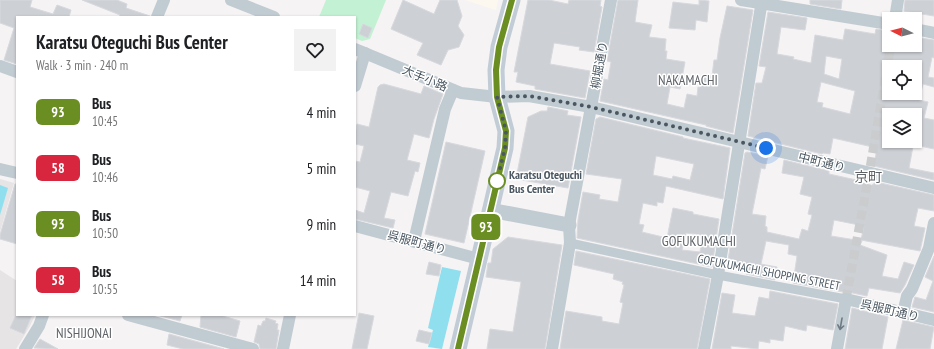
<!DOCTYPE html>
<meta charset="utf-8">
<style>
body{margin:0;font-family:"PT Sans Narrow","Noto Sans JP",sans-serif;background:#f2f2f2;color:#202124;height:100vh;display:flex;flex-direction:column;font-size:15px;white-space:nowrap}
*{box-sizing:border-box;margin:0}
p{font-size:13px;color:#757577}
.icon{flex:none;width:22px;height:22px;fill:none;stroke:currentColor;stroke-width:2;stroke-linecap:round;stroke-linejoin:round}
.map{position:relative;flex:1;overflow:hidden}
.side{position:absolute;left:16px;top:16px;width:340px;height:300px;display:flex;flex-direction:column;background:#fff;border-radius:0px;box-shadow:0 1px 3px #0004}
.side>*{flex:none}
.badge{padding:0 8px;border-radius:6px;font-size:14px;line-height:26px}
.needle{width:26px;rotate:276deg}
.tools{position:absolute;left:882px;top:12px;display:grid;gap:8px}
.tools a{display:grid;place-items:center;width:40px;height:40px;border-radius:0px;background:#fff;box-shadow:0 1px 3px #0004;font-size:20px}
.you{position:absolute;width:20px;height:20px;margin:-10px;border:3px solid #fff;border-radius:50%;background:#1a73e8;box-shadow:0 0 0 6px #1a73e833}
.map>.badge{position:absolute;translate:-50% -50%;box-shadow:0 0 0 2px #fff}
.round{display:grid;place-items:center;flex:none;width:42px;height:42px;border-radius:0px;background:#f2f2f2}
.headline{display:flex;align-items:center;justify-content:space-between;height:68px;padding:0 20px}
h1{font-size:19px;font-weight:800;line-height:30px}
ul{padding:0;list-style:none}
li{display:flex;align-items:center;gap:12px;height:56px;padding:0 20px}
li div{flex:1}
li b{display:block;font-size:15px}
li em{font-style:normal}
li .badge{min-width:44px;font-weight:700;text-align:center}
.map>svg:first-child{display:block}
</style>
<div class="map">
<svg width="934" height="349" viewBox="0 0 934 349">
<rect width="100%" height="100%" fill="#f5f3f3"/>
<path fill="#fdf8ef" d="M465,0H498L496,10Z"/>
<g fill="#e6e4e5">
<path d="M0,179L14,183L0,232Z"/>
<path d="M0,270L17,281V315H35L30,326L16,349H0Z"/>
</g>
<path fill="#c3f1d3" d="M326,0H386L370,39L362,41L355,38V17H319Z"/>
<g fill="#8fdfef">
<path d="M0,185L8,188L0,215Z"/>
<path d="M442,267L461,271L442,349L428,347L433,330L428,328Z"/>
</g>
<g fill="#cdd0d5" stroke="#d7d9de" fill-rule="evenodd">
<path d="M0,0H32L30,7L53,14L57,5L71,10L69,17H17V64L4,60L14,28L0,23Z"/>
<path d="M82,0H117L127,4L126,8L150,16L149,17H119L120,15Z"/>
<path d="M403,0L434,14L440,0H457L462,16L458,26L464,35L459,47L448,50L441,65L417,55L423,43L391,29Z"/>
<path d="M528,0H549L568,4L569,0H601L600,6L602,7L594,52L579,50L580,47L554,43L550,64L590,71L585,98L535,89V86L516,82L518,72H514Z"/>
<path d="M618,0H638L635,22L652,25L649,37L666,39L665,51H667L666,59L685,62L680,89L670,87L667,104L684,108L687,94L697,96L698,87H700L702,85L703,75L712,76L714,60H717L720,38L727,6L753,10L733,133L706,126V125L600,101L604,79L608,80L611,62L607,61Z"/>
<path d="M699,0L709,1L707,22L696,20L695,30L669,28L673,2L699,5Z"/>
<path d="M810,0H842L841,9L810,4Z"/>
<path d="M905,0H934V16L904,11Z"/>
<path d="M768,12L807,18L805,30L781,27L777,54L794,57L793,59L811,63L815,35L843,40L845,29L875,34L876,29L889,31L887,45H915V37L934,40V58L932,57L928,77L934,78V87L923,84L919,100L928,102L924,118L934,120V149L915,145V115H889V141H914L909,168L934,173V180L874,166L877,148L833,138L830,154L823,153L822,154L748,136L756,83H762L766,67L759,66ZM826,56L842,59L839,79L824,74ZM889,67H915V93H889ZM821,82L855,91L850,114L822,107L823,103L817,102Z"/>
<path d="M363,24L372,28L368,38L359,34Z"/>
<path d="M384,84L421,94L424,86L443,94L434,119L429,138L414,134L407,160L420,163L418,172L415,171L408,196L391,192L384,218L395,220L393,228L355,219V210L364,213L370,191L355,187V161L360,162L364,146L355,144V134L357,124L369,127L378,87L380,85Z"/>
<path d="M548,107L568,111L567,115L581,117L568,188L516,179L528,117L541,111H547Z"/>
<path d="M600,117L683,137V138L730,148L723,199L666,186L663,203L657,202V206L643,203L639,224L644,225L642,232L667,238L673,208L693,212V214L719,219L712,267L577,238L578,220L583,192L600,195L599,199L618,202L622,179L586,174L596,119ZM656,156L694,164L690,180L673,176L672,179L653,175ZM686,233L702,235L700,252L682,250Z"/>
<path d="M446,142L485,151L464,243L425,234Z"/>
<path d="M747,152L768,156L765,169L761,168L752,214L766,216L765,226L767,227V232L799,239L802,229L808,231L812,215L808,214L812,197L800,194L804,177L782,173L784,160L829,171V174L861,181L867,189L876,182L934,195V211L918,208L914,226L925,228L920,251L861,240L864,226L834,220L831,236L862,241L860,245L887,255L882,276L898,279L904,262L914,265L905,285L900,293L869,288L867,296L848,292H843L793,283L797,256L788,254L789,245L766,241L761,264L777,267L775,280L746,274L748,264L728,260L745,153Z"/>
<path d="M15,184H17V244L0,239V235Z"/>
<path d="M508,237L562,245L545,349H487L490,329L513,332L521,282L486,277L488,263H491L493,249Z"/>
<path d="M576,251L710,279L697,349H560L566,311L602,317V321L619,324L623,303L620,302L624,285L622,284L623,282L613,279L614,274L574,265Z"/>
<path d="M934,256V312L912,307L915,297L926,300L933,281L925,277Z"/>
<path d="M429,262L441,265L439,276L426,274Z"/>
<path d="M770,291L838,304L833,330L807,325L806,331L785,326L783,341L770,339V343L759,341L758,349L731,346V349H712L722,293L735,295L732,313L755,316L759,297L769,299Z"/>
<path d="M852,308L888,317L882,349H845Z"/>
<path d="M359,313L374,316L367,349H352Z"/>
<path d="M16,315H32L24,334L10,328Z"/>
<path d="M157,315H182L180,321Z"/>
<path d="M201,315H223V316L240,321L236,337L200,327Z"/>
<path d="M266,318L276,321L275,323L278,324L277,330H279L276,349H260L259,344L254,342L258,325L261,326L263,321H265Z"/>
<path d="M903,320L934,327L930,349H896Z"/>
<path d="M419,330L432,333L429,344L416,341Z"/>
<path d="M169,334L224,349H183L167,345Z"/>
<path d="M40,339L58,349L34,348Z"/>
</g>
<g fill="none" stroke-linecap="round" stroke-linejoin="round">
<path stroke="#caccce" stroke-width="9" stroke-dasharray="9 4.5" stroke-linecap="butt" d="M846,299L869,174L891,45"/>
<path stroke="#c1cbd2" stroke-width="9" d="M570,243L718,275L846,299"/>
<g stroke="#c1cbd2" stroke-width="12">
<path d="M231,0L274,17"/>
<path d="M741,0L889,24"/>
<path d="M157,17L164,0"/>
<path d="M895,19L898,0"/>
<path d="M915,29L934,33"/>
<path d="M355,49L461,93L497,97L529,96L591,107L934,188"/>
<path d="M0,66L17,72"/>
<path d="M355,86L365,53"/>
<path d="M0,169L17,173"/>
<path d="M355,226L479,259"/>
<path d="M414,241L445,109L453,90"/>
<path d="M903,313L907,296L912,289L929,248L934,223"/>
<path d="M128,315L253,349"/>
<path d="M25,349L39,326L43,315"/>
<path d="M283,349L290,315"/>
<path d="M552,349L570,243L569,225L611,0"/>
<path d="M704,349L718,275L762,0"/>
<path d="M837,349L846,299L934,320"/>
</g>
<path stroke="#c1cbd2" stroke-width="15" d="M490,210L569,225"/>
<path stroke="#c1ccd6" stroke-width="17" d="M458,349L505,148L506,131L497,97L496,70L499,47L512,0"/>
</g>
<defs><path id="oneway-shaft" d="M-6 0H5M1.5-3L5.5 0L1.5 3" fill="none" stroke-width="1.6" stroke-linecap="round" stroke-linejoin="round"/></defs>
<use stroke="#6e7a83" href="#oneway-shaft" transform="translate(841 324) rotate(100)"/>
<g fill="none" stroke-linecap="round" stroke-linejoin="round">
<defs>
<path id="line" d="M458,349L505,148L506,131L497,97L496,70L499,47L512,0"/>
</defs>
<use href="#line" stroke="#fff" stroke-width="9"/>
<use href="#line" stroke="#6b8e23" stroke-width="6"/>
<path stroke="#4a5761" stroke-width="4" stroke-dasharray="0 7.2" d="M497,181L496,185L505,148L506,131L497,97L529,96L591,107L766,148"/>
</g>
<circle fill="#fff" stroke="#6b8e23" stroke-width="2" cx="497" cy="181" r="8"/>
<g text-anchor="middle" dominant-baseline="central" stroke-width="3" stroke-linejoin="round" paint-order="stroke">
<g font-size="12" fill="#4a5761" stroke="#fff">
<text transform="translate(599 65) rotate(-80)">柳堀通り</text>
<text transform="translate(425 78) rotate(23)">大手小路</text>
<text transform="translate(822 162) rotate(14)">中町通り</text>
<text transform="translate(417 242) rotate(15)">呉服町通り</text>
<text transform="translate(769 272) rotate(11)">GOFUKUMACHI SHOPPING STREET</text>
<text transform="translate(890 310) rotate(13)">呉服町通り</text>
</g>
<g font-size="12" font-weight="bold" fill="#4a5761" stroke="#fff" text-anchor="start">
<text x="509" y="174">Karatsu Oteguchi<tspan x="509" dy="14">Bus Center</tspan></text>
</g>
<g font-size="14" fill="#5f6368" stroke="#fff">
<text x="688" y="80">NAKAMACHI</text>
<text x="868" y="177">京町</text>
<text x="699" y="241">GOFUKUMACHI</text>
<text x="84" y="333">NISHIJONAI</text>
</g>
</g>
</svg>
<div class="tools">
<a><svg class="needle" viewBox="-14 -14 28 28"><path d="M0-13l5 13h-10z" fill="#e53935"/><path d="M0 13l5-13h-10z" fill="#757577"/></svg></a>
<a><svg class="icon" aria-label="locate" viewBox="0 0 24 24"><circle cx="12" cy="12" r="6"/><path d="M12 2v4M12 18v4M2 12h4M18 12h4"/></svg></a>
<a><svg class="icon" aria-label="layers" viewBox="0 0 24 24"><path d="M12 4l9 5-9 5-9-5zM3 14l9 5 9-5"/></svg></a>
</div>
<div class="you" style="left:766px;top:148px"></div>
<b class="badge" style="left:486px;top:227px;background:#6b8e23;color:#fff">93</b>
<section class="side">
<div class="headline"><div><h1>Karatsu Oteguchi Bus Center</h1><p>Walk · 3 min · 240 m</p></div><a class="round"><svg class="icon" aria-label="heart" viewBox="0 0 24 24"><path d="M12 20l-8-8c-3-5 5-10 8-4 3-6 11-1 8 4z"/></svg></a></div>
<ul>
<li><span class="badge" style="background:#6b8e23;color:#fff">93</span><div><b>Bus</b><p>10:45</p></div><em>4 min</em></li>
<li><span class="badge" style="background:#d7263d;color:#fff">58</span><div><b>Bus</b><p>10:46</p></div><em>5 min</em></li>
<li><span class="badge" style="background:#6b8e23;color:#fff">93</span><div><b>Bus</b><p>10:50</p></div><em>9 min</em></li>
<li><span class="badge" style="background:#d7263d;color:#fff">58</span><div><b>Bus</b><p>10:55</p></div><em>14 min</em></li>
</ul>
</section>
</div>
